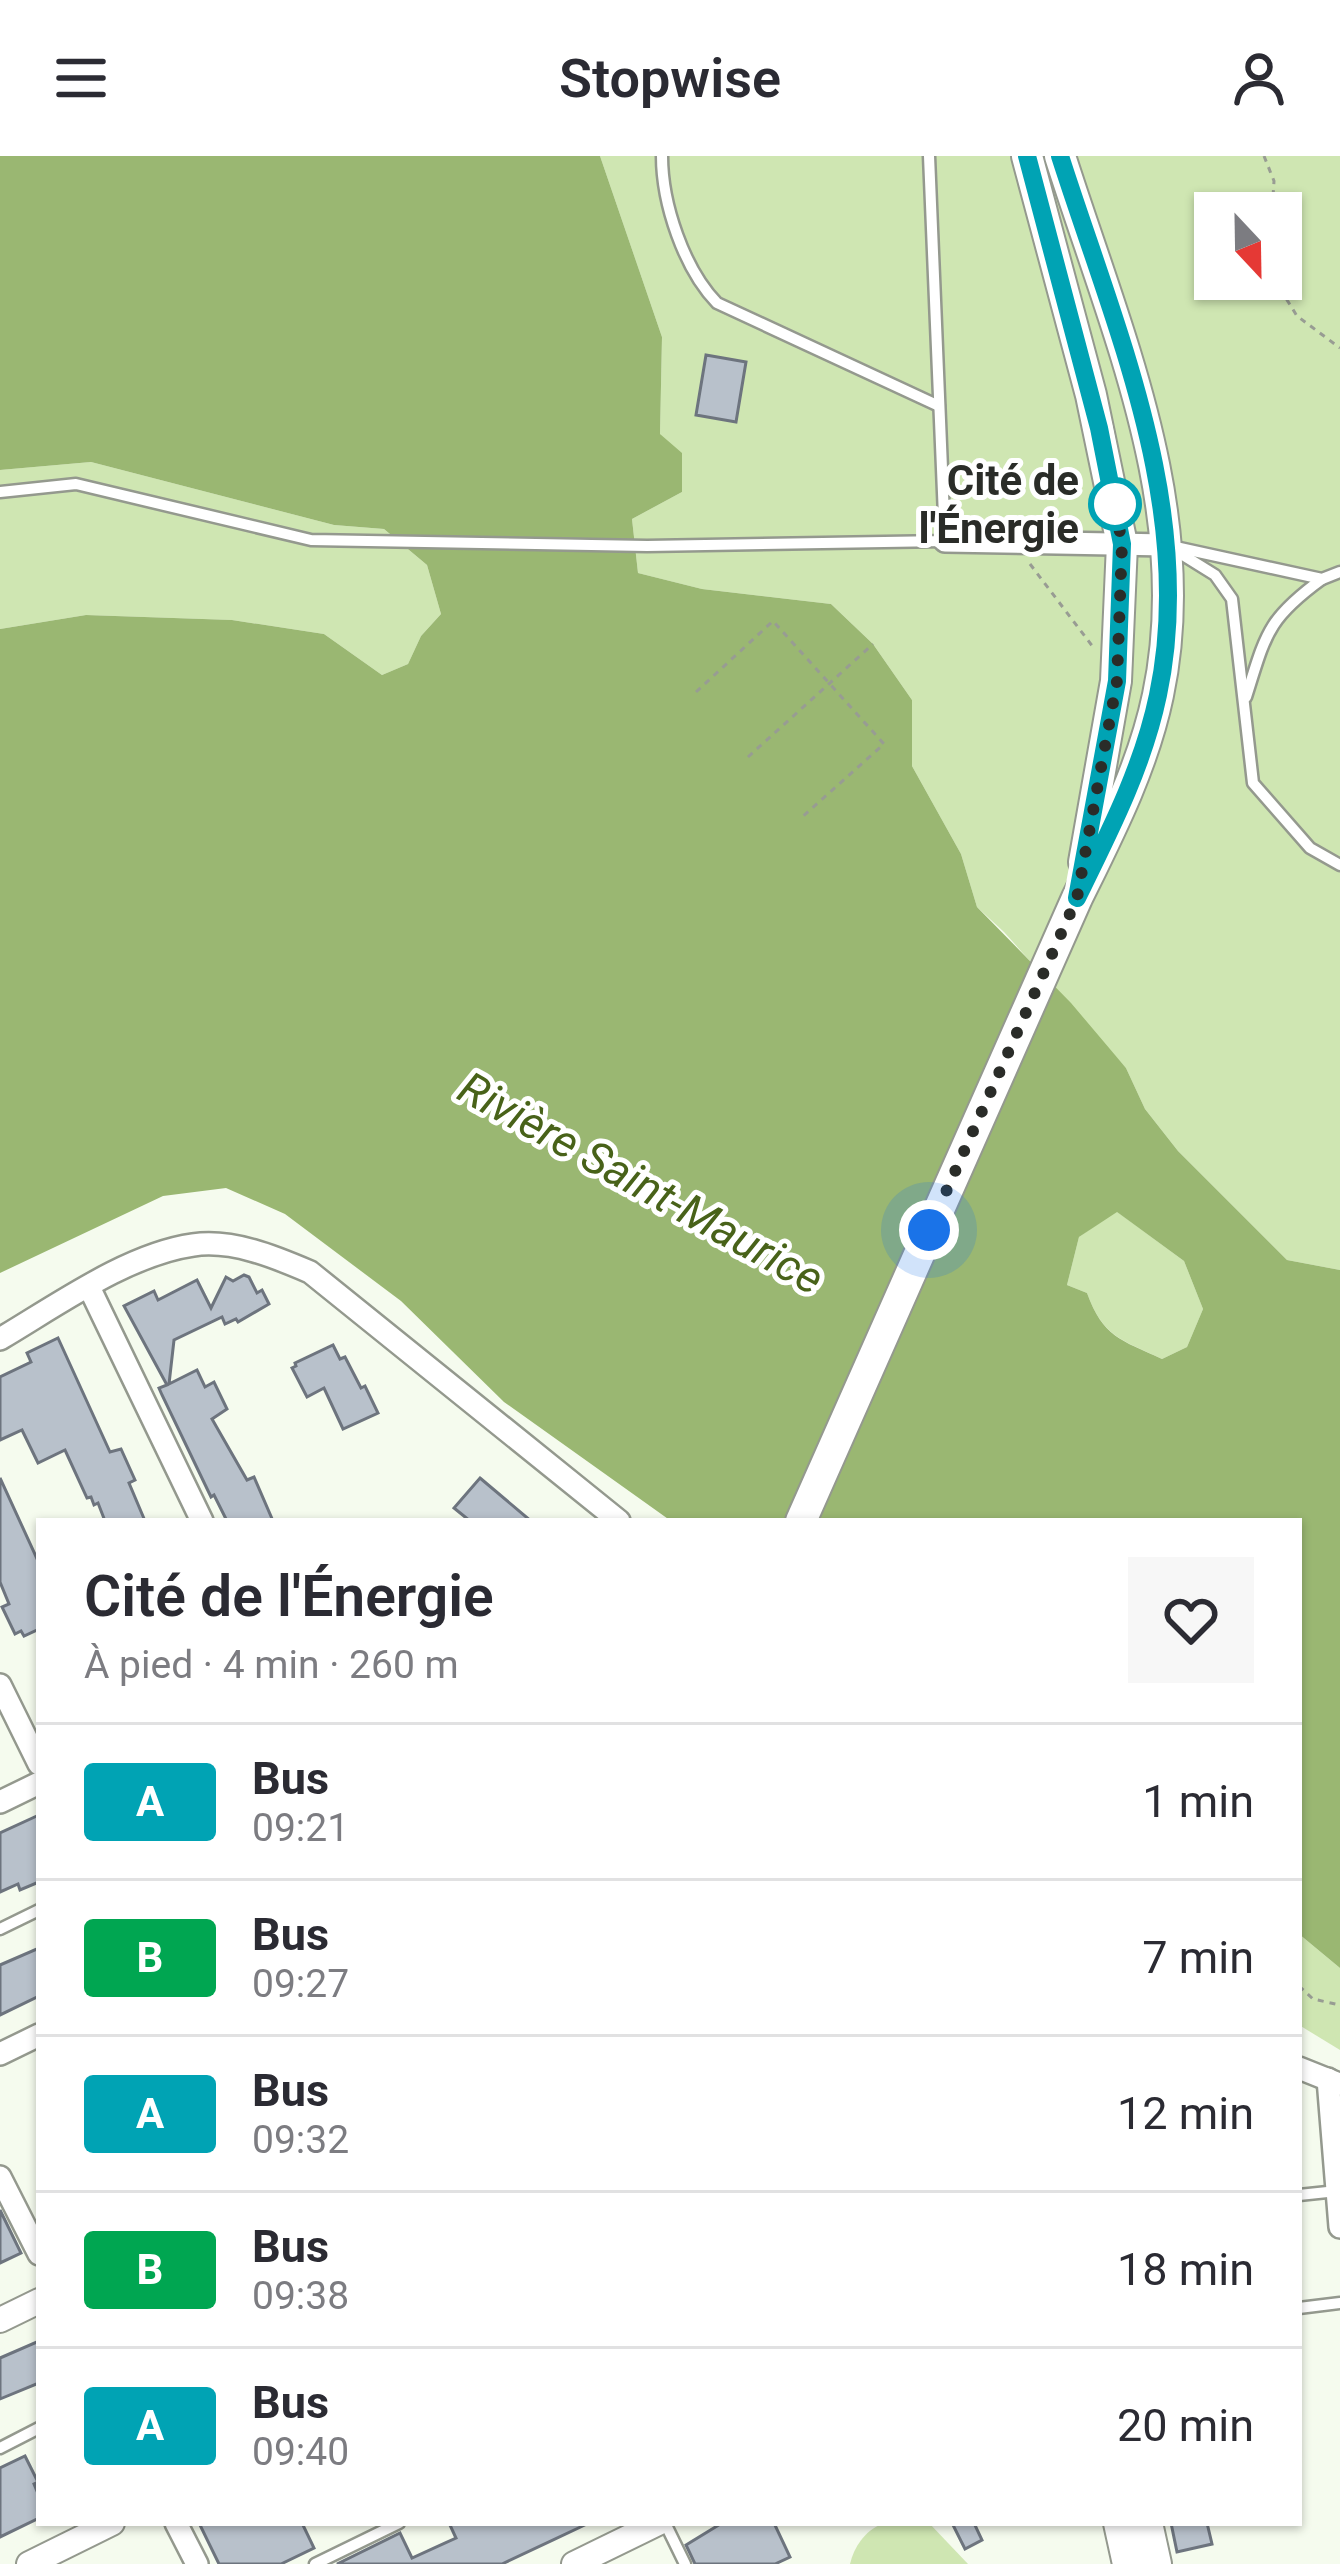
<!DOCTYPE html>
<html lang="fr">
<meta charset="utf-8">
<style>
body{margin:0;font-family:Roboto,sans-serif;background:#f7f7f7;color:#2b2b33;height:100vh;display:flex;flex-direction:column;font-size:45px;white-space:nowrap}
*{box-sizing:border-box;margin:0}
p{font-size:39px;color:#7c7c81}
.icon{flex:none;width:66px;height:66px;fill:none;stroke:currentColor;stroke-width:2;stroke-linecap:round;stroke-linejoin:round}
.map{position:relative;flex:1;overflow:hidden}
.sheet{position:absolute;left:36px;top:1362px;width:1266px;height:1008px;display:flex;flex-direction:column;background:#fff;border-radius:0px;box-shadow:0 3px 9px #0004}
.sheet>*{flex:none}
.badge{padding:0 24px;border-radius:9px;font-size:42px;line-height:78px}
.needle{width:78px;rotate:158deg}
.tools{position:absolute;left:1194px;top:36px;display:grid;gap:24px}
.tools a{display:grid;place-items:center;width:108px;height:108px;border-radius:0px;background:#fff;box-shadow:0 3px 9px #0004;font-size:60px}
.you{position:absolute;width:60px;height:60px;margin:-30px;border:9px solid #fff;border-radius:50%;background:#1a73e8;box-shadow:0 0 0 18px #1a73e833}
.map>.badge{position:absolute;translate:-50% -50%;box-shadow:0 0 0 6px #fff}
.round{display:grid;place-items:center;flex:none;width:126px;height:126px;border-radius:0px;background:#f7f7f7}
.head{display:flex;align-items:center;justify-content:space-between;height:204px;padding:0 48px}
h1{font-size:57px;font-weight:600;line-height:90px}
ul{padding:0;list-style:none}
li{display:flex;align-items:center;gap:36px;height:156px;padding:0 48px;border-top:3px solid #e1e1e2}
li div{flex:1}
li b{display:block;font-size:45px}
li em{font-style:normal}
li .badge{min-width:132px;font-weight:700;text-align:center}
header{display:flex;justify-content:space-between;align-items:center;height:156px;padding:0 48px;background:#fff;font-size:54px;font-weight:600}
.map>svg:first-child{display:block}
</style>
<header><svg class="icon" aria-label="menu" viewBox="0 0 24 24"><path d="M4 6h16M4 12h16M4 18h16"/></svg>Stopwise<svg class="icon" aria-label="person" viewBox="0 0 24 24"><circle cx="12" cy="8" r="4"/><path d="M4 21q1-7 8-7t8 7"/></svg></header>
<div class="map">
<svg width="1340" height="2408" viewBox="0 0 1340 2408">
<rect width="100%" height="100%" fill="#f5fbee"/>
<g fill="#cfe6b2" fill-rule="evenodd">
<path d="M600,0H1340V1114L1287,1104L1178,995L1145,953L1126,912L1004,776L977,751L961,698L912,610V544L873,488L831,448L702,433L638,417L632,363L682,336L660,278L662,181ZM1215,57H1281V123H1215Z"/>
<path d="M91,306L334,369L384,373L427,409L441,458L421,480L408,508L382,519L324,478L232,464L86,459L0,473V314Z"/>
<path d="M1116,1055L1184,1105L1203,1153L1187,1191L1162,1203C1122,1184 1103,1181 1087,1137L1067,1129L1079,1081Z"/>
<path d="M1299,1778L1340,1812V1894L1299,1869Z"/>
<path d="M885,2367H929L968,2408H850C854,2390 867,2372 885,2367Z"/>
</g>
<path fill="#9ab772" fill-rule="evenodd" d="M0,0H600L662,181L660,278L682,297V336L632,363L638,417L702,433L831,448L873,488L912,544V610L961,698L977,751L1071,847L1126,912L1145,953L1178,995L1287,1104L1340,1114V1812L1299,1778V1365H671L504,1246L401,1145L285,1058L226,1032L163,1040L0,1117V473L86,459L232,464L324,478L382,519L408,508L421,480L441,458L427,409L384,373L334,369L91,306L0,314ZM1117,1056L1184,1105L1203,1153L1187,1191L1162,1203C1121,1184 1103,1181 1087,1137L1067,1129L1079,1081Z"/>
<g fill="#b8c1cb" stroke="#6d747e" stroke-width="3">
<path d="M706,199L746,206L736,266L696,259Z"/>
<path d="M244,1119L249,1121L257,1137L262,1134L269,1148L238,1166L236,1163L225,1168L222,1161L174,1184L169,1228L197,1214L205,1231L214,1226L227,1253L212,1263L247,1324L254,1321L273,1365H227L214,1339L211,1341L162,1239L159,1232L167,1229L124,1150L154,1135L158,1144L197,1124L211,1152L226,1121L233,1125Z"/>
<path d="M58,1182L110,1296L121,1293L135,1324L129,1327L145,1365H105L98,1347L94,1349L91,1341L87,1342L65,1294L38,1307L22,1274L0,1284V1221L31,1206L27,1197Z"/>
<path d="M333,1189L340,1203L345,1201L361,1232L365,1230L378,1257L343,1273L324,1232L307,1241L292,1212L296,1210L295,1207Z"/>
<path d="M0,1322L39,1407V1473L24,1480L21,1475L15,1478L2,1451L9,1448L0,1426Z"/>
<path d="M480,1322L531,1365H470L454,1352Z"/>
<path d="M39,1659V1726L20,1734L18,1728L0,1736V1677Z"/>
<path d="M39,1792V1840L0,1859V1809Z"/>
<path d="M0,2054L21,2097L0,2107Z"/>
<path d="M39,2185V2227L0,2243V2202Z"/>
<path d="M25,2300L38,2326L34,2328L39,2340V2362L0,2381V2312Z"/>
<path d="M199,2367H302L314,2392L281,2408H219Z"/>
<path d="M449,2367H589L502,2408H337L400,2377L412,2402L456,2382Z"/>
<path d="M722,2367H774L790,2401L775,2408H695L686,2389Z"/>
<path d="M952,2367H974L982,2384L965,2393Z"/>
<path d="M1171,2367H1207L1212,2388L1177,2396Z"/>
</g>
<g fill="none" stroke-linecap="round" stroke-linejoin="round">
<defs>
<g id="service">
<path d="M662,0C662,48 684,113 717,147L939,250"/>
<path d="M0,336L76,328L311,384L647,390L945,385L929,0"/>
<path d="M1170,391L1215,419L1232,443L1253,627L1310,692L1340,709"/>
<path d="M1180,392L1322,423L1340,416"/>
<path d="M1246,541C1266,478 1267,463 1322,423"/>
<path d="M0,1773L39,1754"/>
<path d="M1299,2039L1337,2035"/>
<path d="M1299,2152L1340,2147"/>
<path d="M0,2292L39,2272"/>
<path d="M665,2367L685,2408"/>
<path d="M315,2408L399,2367"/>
</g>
<g id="minor">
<path d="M945,385L1167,389"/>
<path d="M89,1131L202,1365"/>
<path d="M0,1183C56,1150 128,1098 193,1089C232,1083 275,1101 310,1116L619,1365"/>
<path d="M0,1529L39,1608"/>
<path d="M0,1646L39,1627"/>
<path d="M0,1898L39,1879"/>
<path d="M1299,1912L1339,1928"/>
<path d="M1328,1923L1340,2071"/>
<path d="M0,2021L39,2098"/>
<path d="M176,2367L197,2408"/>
</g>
<g id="tertiary">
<path d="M0,2164L39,2145"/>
<path d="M29,2408L112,2367"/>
<path d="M574,2408L658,2367"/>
</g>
<g id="primary">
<path d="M1027,0L1091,239L1122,388L1116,525L1084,706"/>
<path d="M801,1365L1077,742C1109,677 1143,611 1158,539C1197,355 1115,173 1060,0"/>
<path d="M1119,2367L1128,2408"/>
<path d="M1147,2367L1156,2408"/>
</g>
</defs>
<use href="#service" stroke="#94998e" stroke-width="15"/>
<use href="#minor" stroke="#94998e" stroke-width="26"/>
<use href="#tertiary" stroke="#94998e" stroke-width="28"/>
<use href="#primary" stroke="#94998e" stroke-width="34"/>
<g stroke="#989c93" stroke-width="3" stroke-dasharray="6 6" stroke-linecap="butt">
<path d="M1264,0L1274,25L1272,57"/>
<path d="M1274,123L1297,160L1340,192"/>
<path d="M1030,408L1093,491"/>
<path d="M696,536L773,465L884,588L801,662"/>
<path d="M748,601L873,488"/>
<path d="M1299,1830L1313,1843L1340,1849"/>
</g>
<use href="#service" stroke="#fff" stroke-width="10"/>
<use href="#minor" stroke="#fff" stroke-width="21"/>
<use href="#tertiary" stroke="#fff" stroke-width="24"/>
<use href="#primary" stroke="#fff" stroke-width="30"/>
</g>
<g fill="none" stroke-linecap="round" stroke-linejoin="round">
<defs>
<path id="line" d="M1027,0L1099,272L1122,388L1117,525L1077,742C1109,677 1143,611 1158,539C1197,355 1115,172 1060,0"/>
</defs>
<use href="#line" stroke="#fff" stroke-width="27"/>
<use href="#line" stroke="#00a3b4" stroke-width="18"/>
<path stroke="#2a2c28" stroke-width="12" stroke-dasharray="0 21.6" d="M929,1074L1077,742L1117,525L1122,388L1115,348"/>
</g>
<circle fill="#fff" stroke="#00a3b4" stroke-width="6" cx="1115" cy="348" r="24"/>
<g text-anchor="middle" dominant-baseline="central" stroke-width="10" stroke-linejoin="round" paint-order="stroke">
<g font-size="42" font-weight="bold" fill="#2a2c28" stroke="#fff" text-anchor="end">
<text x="1079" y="324">Cité de<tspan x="1079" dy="48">l'Énergie</tspan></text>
</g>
<g font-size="45" font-style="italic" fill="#486219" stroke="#fff">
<text transform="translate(641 1027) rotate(29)">Rivière Saint-Maurice</text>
</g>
</g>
</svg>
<div class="tools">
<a><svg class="needle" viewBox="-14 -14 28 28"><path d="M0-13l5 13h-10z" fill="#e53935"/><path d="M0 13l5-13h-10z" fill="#7c7c81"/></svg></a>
</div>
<div class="you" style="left:929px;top:1074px"></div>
<section class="sheet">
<div class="head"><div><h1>Cité de l'Énergie</h1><p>À pied · 4 min · 260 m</p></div><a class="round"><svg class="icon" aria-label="heart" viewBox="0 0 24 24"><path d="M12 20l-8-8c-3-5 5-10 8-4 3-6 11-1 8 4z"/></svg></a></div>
<ul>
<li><span class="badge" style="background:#00a3b4;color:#fff">A</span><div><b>Bus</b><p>09:21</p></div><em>1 min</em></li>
<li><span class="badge" style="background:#00a651;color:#fff">B</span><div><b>Bus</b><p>09:27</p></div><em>7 min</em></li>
<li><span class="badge" style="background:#00a3b4;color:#fff">A</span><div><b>Bus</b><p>09:32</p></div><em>12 min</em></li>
<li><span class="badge" style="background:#00a651;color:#fff">B</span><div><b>Bus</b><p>09:38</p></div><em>18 min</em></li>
<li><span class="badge" style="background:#00a3b4;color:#fff">A</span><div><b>Bus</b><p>09:40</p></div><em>20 min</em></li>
</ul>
</section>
</div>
